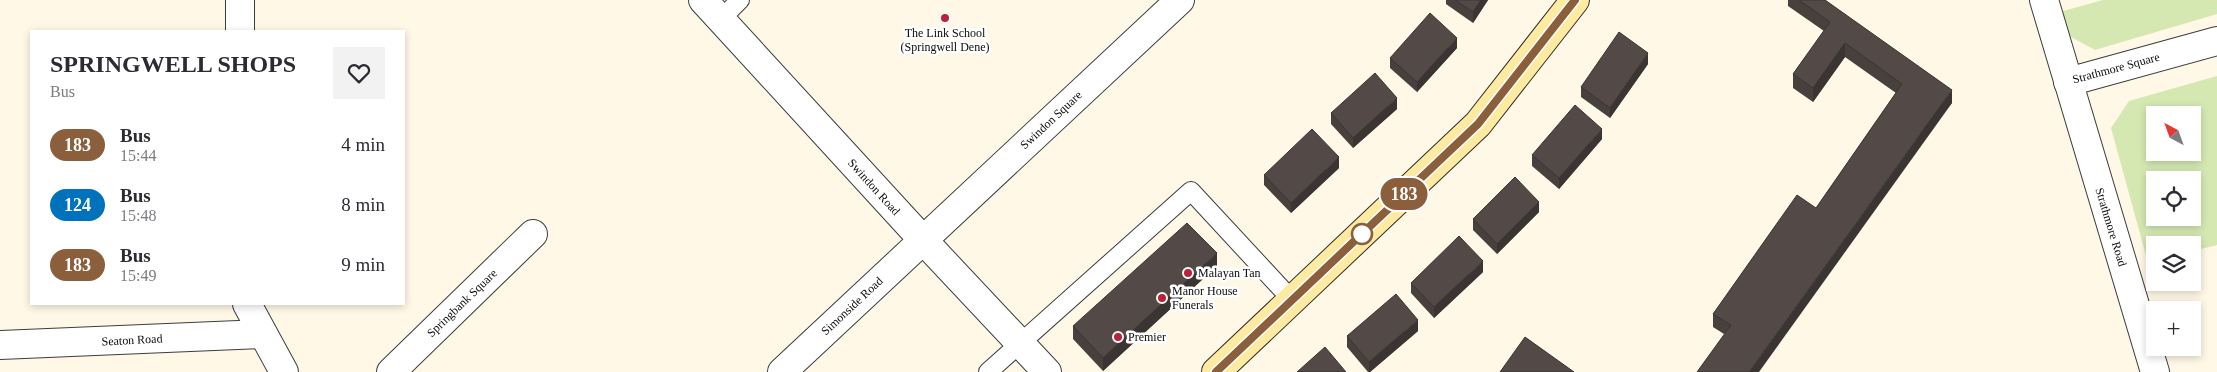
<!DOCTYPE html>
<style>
body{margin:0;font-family:"Times New Roman",serif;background:#f2f2f3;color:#2b2b33;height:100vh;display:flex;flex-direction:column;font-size:19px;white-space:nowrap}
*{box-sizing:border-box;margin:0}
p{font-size:16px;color:#7c7c81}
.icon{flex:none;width:28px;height:28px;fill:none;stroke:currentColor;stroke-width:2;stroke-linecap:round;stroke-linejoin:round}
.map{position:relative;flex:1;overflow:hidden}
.sheet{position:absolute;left:30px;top:30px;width:375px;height:275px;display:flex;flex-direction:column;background:#fff;border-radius:0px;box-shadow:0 2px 8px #0003}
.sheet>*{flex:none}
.badge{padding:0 10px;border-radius:16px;font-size:18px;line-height:32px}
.needle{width:32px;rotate:319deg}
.tools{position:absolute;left:2146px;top:106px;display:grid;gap:10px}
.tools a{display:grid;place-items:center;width:55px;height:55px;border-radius:0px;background:#fff;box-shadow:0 2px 8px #0003;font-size:25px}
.map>.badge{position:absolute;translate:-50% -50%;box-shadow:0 0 0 2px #fff}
.round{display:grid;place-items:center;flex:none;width:52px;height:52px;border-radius:0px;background:#f2f2f3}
.overview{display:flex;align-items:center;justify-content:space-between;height:85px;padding:0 20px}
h1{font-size:24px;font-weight:700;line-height:38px}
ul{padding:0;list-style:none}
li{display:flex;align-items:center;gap:15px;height:60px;padding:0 20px}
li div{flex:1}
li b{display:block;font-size:19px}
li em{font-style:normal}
li .badge{min-width:55px;font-weight:700;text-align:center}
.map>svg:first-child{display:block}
</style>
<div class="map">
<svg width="2217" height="372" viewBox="0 0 2217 372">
<rect width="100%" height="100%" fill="#fff8e7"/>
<g fill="#d5e8b2" fill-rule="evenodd">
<path d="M2103,0H2217V14L2095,50L2062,32L2056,13Z"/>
<path d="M2217,76V245L2193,251L2192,245H2155V261L2148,263L2111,128L2129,101ZM2155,115H2192V152H2155ZM2155,180H2192V218H2155Z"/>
</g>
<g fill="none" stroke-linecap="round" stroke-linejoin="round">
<defs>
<g id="lane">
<path d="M721,19L740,0"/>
<path d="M988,372L1191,191L1292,300"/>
</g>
<g id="street">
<path d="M240,0V31"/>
<path d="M703,0L923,240L1047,372"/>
<path d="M2044,0L2155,372"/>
<path d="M2068,82L2217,41"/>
<path d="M247,304L284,372"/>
<path d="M0,345L263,334"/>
<path d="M391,372L533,234"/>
<path d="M782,372L1180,0"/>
</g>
<path id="secondary" d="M1216,372L1478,124L1575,0"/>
</defs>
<use href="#lane" stroke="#3d3d3d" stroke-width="20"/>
<use href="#street" stroke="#3d3d3d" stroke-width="30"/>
<use href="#secondary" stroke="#2c2c2c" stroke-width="30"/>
<use href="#lane" stroke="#fff" stroke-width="18"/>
<use href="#street" stroke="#fff" stroke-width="28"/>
<use href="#secondary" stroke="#ffeaa2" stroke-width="28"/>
</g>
<g fill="#47403d">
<path d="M1446,0H1488L1473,23L1446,4Z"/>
<path d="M1788,0H1825L1952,103L1724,334L1713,327V314L1816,208L1896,93L1845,57L1813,102L1793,88V74L1824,31L1788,6Z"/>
<path d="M1457,48L1417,92L1390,68V58Z"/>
<path d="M1648,64L1610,118L1581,97V87Z"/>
<path d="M1397,109L1353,148L1331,124V113Z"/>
<path d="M1602,139L1559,189L1532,166V155Z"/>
<path d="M1339,168L1291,213L1264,185V175Z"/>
<path d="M1539,212L1497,254L1473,230V219Z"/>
<path d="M1217,266L1103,371L1073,339V326Z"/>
<path d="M1483,272L1434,318L1411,293V283Z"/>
<path d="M1418,331L1370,372H1368L1347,347V336Z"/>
</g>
<g fill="#3a3432">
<path d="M1481,0H1488L1473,23V12Z"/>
<path d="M1457,38V48L1417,92V82Z"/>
<path d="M1845,43V57L1813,102V88Z"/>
<path d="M1648,53V64L1610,118V108Z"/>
<path d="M1952,90V103L1759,372H1749Z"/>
<path d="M1397,98V109L1353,148V138Z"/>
<path d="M1602,129V139L1559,189V178Z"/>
<path d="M1339,157V168L1291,213V203Z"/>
<path d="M1539,202V212L1497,254V244Z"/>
<path d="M1217,253V266L1103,371V358Z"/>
<path d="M1483,261V272L1434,318V307Z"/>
<path d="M1418,320V331L1370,372H1369V362Z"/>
</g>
<g fill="#534a47" stroke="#3a3432">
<path d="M1455,0H1481L1473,12Z"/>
<path d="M1799,0H1825L1952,90L1749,372H1697L1731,325L1713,314L1797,195L1816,208L1902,84L1845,43L1813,88L1793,74L1830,22Z"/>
<path d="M1430,13L1457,38L1417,82L1390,58Z"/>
<path d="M1619,32L1648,53L1610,108L1581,87Z"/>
<path d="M1375,73L1397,98L1353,138L1331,113Z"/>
<path d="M1575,105L1602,129L1559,178L1532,155Z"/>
<path d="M1312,129L1339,157L1291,203L1264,175Z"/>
<path d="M1515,177L1539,202L1497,244L1473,219Z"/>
<path d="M1187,223L1217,253L1103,358L1073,326Z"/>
<path d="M1459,236L1483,261L1434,307L1411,283Z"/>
<path d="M1396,294L1418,320L1369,362L1347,336Z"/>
<path d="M1525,337L1574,372H1500Z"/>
<path d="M1325,347L1346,372H1297Z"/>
</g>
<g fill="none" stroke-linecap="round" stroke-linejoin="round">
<defs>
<path id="line" d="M1216,372L1478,124L1575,0"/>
</defs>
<use href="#line" stroke="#fff" stroke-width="11"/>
<use href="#line" stroke="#8b5e3c" stroke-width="8"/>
</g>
<g fill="#ba223b" stroke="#fff" stroke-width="2">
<circle cx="945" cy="18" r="5"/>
<circle cx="1188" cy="273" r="5"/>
<circle cx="1162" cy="298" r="5"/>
<circle cx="1118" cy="337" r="5"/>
</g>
<circle fill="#fff" stroke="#8b5e3c" stroke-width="2.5" cx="1362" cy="234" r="10"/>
<g text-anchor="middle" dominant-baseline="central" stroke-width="5" stroke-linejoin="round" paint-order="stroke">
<g font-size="12" fill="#0a0a0a" stroke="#fff" text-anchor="start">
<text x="945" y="33" text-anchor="middle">The Link School<tspan x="945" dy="14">(Springwell Dene)</tspan></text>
<text x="1198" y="273">Malayan Tan</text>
<text x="1172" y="291">Manor House<tspan x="1172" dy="14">Funerals</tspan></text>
<text x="1128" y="337">Premier</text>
</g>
<g font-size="12" fill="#0a0a0a" stroke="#fff">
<text transform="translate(2116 68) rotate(-15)">Strathmore Square</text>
<text transform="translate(1051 120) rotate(-43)">Swindon Square</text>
<text transform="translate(874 187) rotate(48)">Swindon Road</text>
<text transform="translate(2111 227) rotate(73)">Strathmore Road</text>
<text transform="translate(462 303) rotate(-44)">Springbank Square</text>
<text transform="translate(852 306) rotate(-43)">Simonside Road</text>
<text transform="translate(132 340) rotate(-3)">Seaton Road</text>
</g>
</g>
</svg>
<div class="tools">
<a><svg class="needle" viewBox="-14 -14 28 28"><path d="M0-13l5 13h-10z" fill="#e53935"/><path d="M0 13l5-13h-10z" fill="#7c7c81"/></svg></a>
<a><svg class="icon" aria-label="locate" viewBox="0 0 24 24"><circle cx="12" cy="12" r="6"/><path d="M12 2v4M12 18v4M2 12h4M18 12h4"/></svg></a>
<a><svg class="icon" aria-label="layers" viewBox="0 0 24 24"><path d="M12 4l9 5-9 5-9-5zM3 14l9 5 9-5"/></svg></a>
<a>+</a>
</div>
<b class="badge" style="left:1404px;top:194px;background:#8b5e3c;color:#fff">183</b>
<section class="sheet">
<div class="overview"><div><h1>SPRINGWELL SHOPS</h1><p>Bus</p></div><a class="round"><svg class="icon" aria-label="heart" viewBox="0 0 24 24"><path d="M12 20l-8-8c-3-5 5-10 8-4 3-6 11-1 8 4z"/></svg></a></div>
<ul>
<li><span class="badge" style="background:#8b5e3c;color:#fff">183</span><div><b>Bus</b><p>15:44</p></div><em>4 min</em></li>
<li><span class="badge" style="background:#0072bc;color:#fff">124</span><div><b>Bus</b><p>15:48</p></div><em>8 min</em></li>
<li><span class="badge" style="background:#8b5e3c;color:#fff">183</span><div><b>Bus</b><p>15:49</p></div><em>9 min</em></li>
</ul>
</section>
</div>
